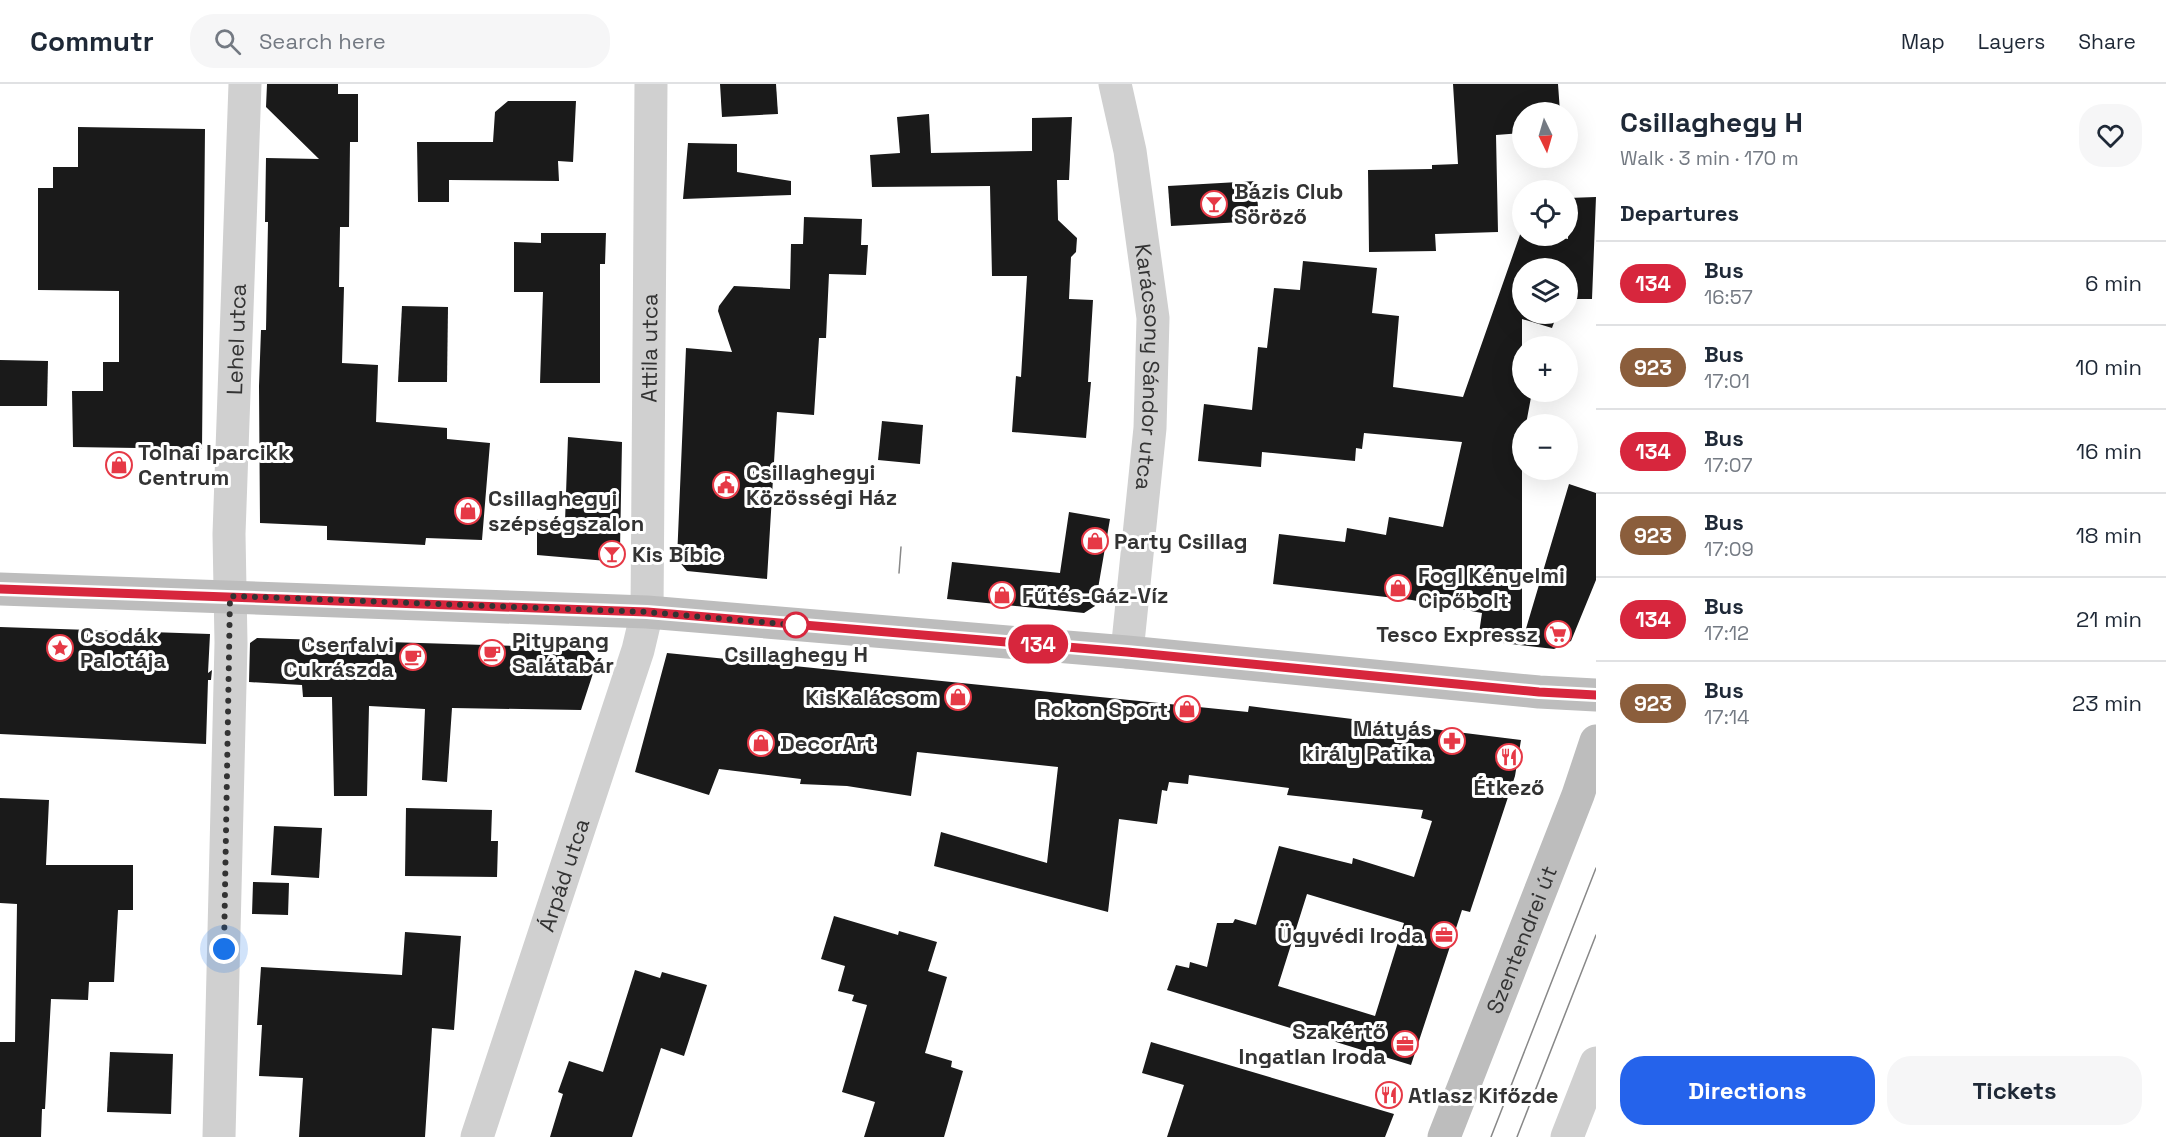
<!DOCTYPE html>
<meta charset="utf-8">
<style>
body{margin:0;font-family:"Space Grotesk",sans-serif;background:#f6f6f7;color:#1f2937;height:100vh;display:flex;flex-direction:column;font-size:22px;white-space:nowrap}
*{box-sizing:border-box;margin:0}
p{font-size:20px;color:#747a83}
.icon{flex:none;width:33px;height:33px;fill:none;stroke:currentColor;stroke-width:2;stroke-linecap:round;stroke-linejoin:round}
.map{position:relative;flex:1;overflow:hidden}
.panel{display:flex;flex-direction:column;background:#fff;width:570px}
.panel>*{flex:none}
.badge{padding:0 12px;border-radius:20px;font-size:21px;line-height:39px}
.needle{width:39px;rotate:175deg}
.buttons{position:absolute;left:1512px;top:18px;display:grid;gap:12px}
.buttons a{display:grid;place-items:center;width:66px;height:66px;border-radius:50%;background:#fff;box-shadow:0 6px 24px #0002;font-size:30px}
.you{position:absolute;width:30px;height:30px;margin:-15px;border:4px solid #fff;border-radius:50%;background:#1a73e8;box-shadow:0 0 0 9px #1a73e833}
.map>.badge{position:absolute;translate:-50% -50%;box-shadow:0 0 0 3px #fff}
h2{padding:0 24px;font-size:22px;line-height:54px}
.round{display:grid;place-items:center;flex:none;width:63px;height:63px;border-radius:24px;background:#f6f6f7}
.summary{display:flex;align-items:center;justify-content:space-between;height:102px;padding:0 24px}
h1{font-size:28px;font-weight:700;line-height:45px}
.primary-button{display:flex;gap:12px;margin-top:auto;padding:12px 24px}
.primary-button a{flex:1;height:69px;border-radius:24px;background:#2563eb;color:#fff;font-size:24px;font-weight:700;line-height:69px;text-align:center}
.primary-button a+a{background:#f6f6f7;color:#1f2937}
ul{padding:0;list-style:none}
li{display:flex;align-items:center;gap:18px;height:84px;padding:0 24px;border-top:2px solid #e0e1e3}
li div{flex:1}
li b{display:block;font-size:22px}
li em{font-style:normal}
li .badge{min-width:66px;font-weight:700;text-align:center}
header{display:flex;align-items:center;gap:36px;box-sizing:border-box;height:84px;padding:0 30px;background:#fff;border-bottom:2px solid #e0e1e3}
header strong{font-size:28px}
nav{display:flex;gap:33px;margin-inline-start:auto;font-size:21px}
.search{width:420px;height:54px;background:#f6f6f7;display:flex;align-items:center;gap:15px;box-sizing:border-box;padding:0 21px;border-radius:24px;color:#747a83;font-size:22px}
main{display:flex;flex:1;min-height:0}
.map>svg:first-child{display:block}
</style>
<header>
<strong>Commutr</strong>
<div class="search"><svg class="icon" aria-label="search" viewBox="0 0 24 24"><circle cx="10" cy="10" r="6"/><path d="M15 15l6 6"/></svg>Search here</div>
<nav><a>Map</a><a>Layers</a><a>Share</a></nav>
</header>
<main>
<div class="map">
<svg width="1596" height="1053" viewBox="0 0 1596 1053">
<rect width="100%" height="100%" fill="#fff"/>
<g fill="#1a1a1a" fill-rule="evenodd">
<path d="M267,0H338V10H358V58H350L349,143H340L339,203H344L342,279L378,281L376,338L447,344V355L490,359L482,456L426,454L425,461L327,456V442L260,439L259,302L261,246H266L268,138H265L266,74L319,75L266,23Z"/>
<path d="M720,0H776L778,30L722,33Z"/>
<path d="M1453,0H1558L1560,28H1522V49L1496,51L1498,148L1435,150L1436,167L1369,168L1368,86L1432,85V81L1458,80Z"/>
<path d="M508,17H576L573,78L558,77L559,97L449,96V118H418L417,58H493L495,28Z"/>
<path d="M929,30L931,69L1032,67V34L1072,33L1069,96H1057L1058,136L1077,154L1076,168L1071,173L1069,215L1093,216L1088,298H1091L1086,354L1012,348L1016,292L1021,293L1027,192H992L990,102L872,103L870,71L900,69L897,33Z"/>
<path d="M78,43L205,45L202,365L73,363L72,307H103V278H119V207L38,206V104H53V83H78Z"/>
<path d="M688,59L737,60V88L791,97V111L683,115Z"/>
<path d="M1256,97L1259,137L1171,142L1168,102Z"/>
<path d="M1596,113L1592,215H1568V184H1522V230H1557L1552,244L1522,235V308H1532L1526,340H1522V558L1569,400L1596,409V496L1571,557L1554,565L1478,556L1482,529L1412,516L1273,500L1279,450L1345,458L1347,444L1386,451L1389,433L1443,443L1462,358L1364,349L1362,365L1356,364L1355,377L1262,368L1261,383L1198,377L1204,320L1252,326L1258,263L1267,264L1274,204L1300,206L1303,177L1377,184L1372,229L1399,232L1393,303L1463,313L1522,145V152H1551L1568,155V114Z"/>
<path d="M804,133L862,135L861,161H868L866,191L829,190L826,254H819L814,331L777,328L767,495L687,487L677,475L686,264L732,268L718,227L719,222L734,202L790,205L791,160H803Z"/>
<path d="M541,149H606L605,180H600V299H540L543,208H514V158L541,159Z"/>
<path d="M402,222L448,223L447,298H398Z"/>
<path d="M0,276L48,277L47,322H0Z"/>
<path d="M882,337L923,341L920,380L878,376Z"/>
<path d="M568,353L622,358L620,465L607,477L537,471V435L565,438Z"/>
<path d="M1069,428L1110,435L1095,522L1084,529L947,515L952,478L1060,489Z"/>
<path d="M0,543L210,550L208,589L212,586L211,596H208L206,660L0,650Z"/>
<path d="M257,554L586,564L597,577L581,626L452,624L447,698L422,696L425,625L369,622L367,712H334L332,613H303L302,601L249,598L250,559Z"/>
<path d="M667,569L1248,628L1249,622L1521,656L1515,692L1470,828L1462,826L1411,981L1167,906L1176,881L1189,884L1190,878L1207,883L1217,839H1233L1235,835L1256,841L1279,762L1352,780L1353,774L1414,793L1432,737L1421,734L1423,726L1287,711L1289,704L1189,691L1188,700L1169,698L1167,707L1162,706L1157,740L1119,735L1108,828L934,782L941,748L1047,779L1058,683L917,668L911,712L847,702L800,700L801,695L719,685L709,711L635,688ZM1307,810L1404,839L1375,932L1278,902Z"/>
<path d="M0,714L49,716L46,781H133V826H118L114,898H89L88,916L51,915L45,1025H42L41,1053H0V958H15L17,820L0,819Z"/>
<path d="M406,724L492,726L491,757H498L497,793L405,792Z"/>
<path d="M274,742L322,744L319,794L271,791Z"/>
<path d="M253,798L289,799L288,831L252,830Z"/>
<path d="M834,832L898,851L899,847L937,858L928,887L947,893L925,969L952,977L951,983L963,987L944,1053H864L875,1018L842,1008L867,921L852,917L854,911L838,907L845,882L821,875Z"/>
<path d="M405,848L461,852L454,946L432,944L425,1053H299L303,994L259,992L262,941H257L261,883L402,891Z"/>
<path d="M635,886L660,894L662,888L707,901L684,972L661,964L632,1053H550L563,1010L558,1008L569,977L603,988Z"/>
<path d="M1151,958L1394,1030L1385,1053H1167L1184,1001L1142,989Z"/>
<path d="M110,968L173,970L171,1030L107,1028Z"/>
</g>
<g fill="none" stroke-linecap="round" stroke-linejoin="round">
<g stroke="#d0d0d0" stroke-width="33">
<path id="s1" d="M1115,0L1130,67L1153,234L1150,344L1127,568"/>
<path id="s2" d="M219,1053L231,559L229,450L245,0"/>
<path id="s3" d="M477,1053L638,566L647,528L651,0"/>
<path d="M1567,1053L1596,979"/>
</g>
<g stroke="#bdbdbd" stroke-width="33">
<path d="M0,505L647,528L1127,568L1539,608L1596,611"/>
<path id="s4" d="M1444,1053L1578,711L1596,657"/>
</g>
<g stroke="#888" stroke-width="1.5">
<path d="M899,489L901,463"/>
<path d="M1491,1053L1596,784"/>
<path d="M1517,1053L1596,851"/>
</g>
</g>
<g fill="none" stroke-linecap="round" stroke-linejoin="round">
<defs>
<path id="line" d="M0,505L647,528L1127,568L1539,608L1596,611"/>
</defs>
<use href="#line" stroke="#fff" stroke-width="14"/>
<use href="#line" stroke="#d7263d" stroke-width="9"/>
<path stroke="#333" stroke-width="6" stroke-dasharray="0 10.8" d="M224,865L230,512L647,528L807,542L796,541"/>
</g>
<defs>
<symbol id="bar-ring" viewBox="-11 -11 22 22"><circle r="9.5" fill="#fff" stroke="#e63946" stroke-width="1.5"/><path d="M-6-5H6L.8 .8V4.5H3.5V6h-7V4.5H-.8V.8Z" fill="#e63946"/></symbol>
<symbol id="shop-ring" viewBox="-11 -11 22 22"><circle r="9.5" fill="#fff" stroke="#e63946" stroke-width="1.5"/><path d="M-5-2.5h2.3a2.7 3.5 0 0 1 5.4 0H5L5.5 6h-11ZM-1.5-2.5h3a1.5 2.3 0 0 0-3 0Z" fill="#e63946"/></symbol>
<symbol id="civic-ring" viewBox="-11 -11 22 22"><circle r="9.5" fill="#fff" stroke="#e63946" stroke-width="1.5"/><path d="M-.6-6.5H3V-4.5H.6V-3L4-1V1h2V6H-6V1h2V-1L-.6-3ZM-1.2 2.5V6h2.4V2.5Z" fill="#e63946"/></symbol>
<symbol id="supermarket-ring" viewBox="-11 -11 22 22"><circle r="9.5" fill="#fff" stroke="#e63946" stroke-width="1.5"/><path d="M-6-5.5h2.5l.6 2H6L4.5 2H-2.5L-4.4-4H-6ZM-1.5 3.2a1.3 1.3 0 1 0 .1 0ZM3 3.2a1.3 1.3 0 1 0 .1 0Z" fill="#e63946"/></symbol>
<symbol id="sight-ring" viewBox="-11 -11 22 22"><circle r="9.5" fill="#fff" stroke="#e63946" stroke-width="1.5"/><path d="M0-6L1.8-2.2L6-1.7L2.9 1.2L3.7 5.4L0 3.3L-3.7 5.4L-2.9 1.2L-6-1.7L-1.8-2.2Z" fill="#e63946"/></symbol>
<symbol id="cafe-ring" viewBox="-11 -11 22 22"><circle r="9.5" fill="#fff" stroke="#e63946" stroke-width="1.5"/><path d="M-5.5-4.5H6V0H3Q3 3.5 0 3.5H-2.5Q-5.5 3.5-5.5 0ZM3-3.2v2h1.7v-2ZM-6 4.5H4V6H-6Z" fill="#e63946"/></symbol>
<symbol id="pharmacy-ring" viewBox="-11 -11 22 22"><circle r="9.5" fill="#fff" stroke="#e63946" stroke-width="1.5"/><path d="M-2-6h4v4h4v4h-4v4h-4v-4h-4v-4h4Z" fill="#e63946"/></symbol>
<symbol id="restaurant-ring" viewBox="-11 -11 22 22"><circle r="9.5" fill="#fff" stroke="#e63946" stroke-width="1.5"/><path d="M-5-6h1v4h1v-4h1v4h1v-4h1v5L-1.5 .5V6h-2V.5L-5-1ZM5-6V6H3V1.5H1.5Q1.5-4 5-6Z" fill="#e63946"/></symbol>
<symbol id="office-ring" viewBox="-11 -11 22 22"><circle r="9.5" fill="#fff" stroke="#e63946" stroke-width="1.5"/><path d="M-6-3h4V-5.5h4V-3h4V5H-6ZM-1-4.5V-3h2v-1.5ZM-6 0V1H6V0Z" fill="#e63946"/></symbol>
</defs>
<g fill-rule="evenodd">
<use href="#bar-ring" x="1199" y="105" width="30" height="30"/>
<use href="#shop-ring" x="104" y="366" width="30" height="30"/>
<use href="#civic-ring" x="711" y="386" width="30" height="30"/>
<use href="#shop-ring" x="453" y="412" width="30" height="30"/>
<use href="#shop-ring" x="1080" y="442" width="30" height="30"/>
<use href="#bar-ring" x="597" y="455" width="30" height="30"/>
<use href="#shop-ring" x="1383" y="489" width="30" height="30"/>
<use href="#shop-ring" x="987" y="496" width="30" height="30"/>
<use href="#supermarket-ring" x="1543" y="535" width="30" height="30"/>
<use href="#sight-ring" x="45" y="549" width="30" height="30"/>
<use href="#cafe-ring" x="477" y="554" width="30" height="30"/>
<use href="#cafe-ring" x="398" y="558" width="30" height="30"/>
<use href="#shop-ring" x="943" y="598" width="30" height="30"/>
<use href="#shop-ring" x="1172" y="610" width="30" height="30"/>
<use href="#pharmacy-ring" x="1437" y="642" width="30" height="30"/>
<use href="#shop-ring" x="746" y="644" width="30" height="30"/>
<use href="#restaurant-ring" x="1494" y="658" width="30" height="30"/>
<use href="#office-ring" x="1429" y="836" width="30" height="30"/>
<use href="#office-ring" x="1390" y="945" width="30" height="30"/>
<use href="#restaurant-ring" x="1374" y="996" width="30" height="30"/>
</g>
<circle fill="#fff" stroke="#d7263d" stroke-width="3" cx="796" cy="541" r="12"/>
<g text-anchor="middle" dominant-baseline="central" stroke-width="6" stroke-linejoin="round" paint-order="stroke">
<g font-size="22" font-weight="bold" fill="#333" stroke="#fff" text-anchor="start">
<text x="1234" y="107">Bázis Club<tspan x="1234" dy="25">Söröző</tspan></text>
<text x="138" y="368">Tolnai Iparcikk<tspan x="138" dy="25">Centrum</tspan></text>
<text x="746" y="388">Csillaghegyi<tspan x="746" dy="25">Közösségi Ház</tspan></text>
<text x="488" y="414">Csillaghegyi<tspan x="488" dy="25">szépségszalon</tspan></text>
<text x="1114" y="457">Party Csillag</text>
<text x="632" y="470">Kis Bíbic</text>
<text x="1418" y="491">Fogl Kényelmi<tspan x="1418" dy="25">Cipőbolt</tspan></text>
<text x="1022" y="511">Fűtés-Gáz-Víz</text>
<text x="1538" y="550" text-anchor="end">Tesco Expressz</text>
<text x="80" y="551">Csodák<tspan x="80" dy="25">Palotája</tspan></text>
<text x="512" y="556">Pitypang<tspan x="512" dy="25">Salátabár</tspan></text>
<text x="394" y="560" text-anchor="end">Cserfalvi<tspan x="394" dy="25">Cukrászda</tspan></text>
<text x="938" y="613" text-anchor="end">KisKalácsom</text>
<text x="1168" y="625" text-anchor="end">Rokon Sport</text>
<text x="1432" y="644" text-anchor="end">Mátyás<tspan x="1432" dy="25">király Patika</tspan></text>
<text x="780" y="659">DecorArt</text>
<text x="1509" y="703" text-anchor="middle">Étkező</text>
<text x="1424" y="851" text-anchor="end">Ügyvédi Iroda</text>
<text x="1386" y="947" text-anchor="end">Szakértő<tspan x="1386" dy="25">Ingatlan Iroda</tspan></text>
<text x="1408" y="1011">Atlasz Kifőzde</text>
</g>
<g font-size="22" fill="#333" stroke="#fff">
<text stroke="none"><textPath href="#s2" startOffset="798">Lehel utca</textPath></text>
<text stroke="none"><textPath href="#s3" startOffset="816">Attila utca</textPath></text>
<text stroke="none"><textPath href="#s1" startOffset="286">Karácsony Sándor utca</textPath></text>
<text stroke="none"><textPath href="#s3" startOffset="276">Árpád utca</textPath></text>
<text stroke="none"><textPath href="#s4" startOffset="212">Szentendrei út</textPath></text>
</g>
<g font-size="22" font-weight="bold" fill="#333" stroke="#fff">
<text x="796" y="570">Csillaghegy H</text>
</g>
</g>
</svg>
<div class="buttons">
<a><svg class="needle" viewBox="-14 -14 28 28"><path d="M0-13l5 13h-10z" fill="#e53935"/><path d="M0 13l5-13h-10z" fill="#747a83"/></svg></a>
<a><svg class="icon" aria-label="locate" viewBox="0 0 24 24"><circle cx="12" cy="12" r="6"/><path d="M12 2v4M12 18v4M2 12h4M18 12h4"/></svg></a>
<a><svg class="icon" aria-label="layers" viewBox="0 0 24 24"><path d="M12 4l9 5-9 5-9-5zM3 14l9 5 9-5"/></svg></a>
<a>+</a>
<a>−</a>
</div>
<div class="you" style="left:224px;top:865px"></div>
<b class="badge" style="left:1038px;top:560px;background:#d7263d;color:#fff">134</b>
</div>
<section class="panel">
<div class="summary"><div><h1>Csillaghegy H</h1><p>Walk · 3 min · 170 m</p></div><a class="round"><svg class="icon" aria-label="heart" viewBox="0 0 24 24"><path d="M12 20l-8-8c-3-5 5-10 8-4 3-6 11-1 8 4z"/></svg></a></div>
<h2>Departures</h2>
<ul>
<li><span class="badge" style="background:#d7263d;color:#fff">134</span><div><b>Bus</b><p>16:57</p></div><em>6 min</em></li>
<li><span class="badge" style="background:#8b5e3c;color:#fff">923</span><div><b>Bus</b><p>17:01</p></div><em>10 min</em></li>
<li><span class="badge" style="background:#d7263d;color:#fff">134</span><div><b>Bus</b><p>17:07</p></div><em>16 min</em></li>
<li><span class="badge" style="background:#8b5e3c;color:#fff">923</span><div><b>Bus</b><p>17:09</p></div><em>18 min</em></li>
<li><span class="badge" style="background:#d7263d;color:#fff">134</span><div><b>Bus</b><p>17:12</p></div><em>21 min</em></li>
<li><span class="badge" style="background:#8b5e3c;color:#fff">923</span><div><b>Bus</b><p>17:14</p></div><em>23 min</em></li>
</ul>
<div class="primary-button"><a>Directions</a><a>Tickets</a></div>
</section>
</main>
